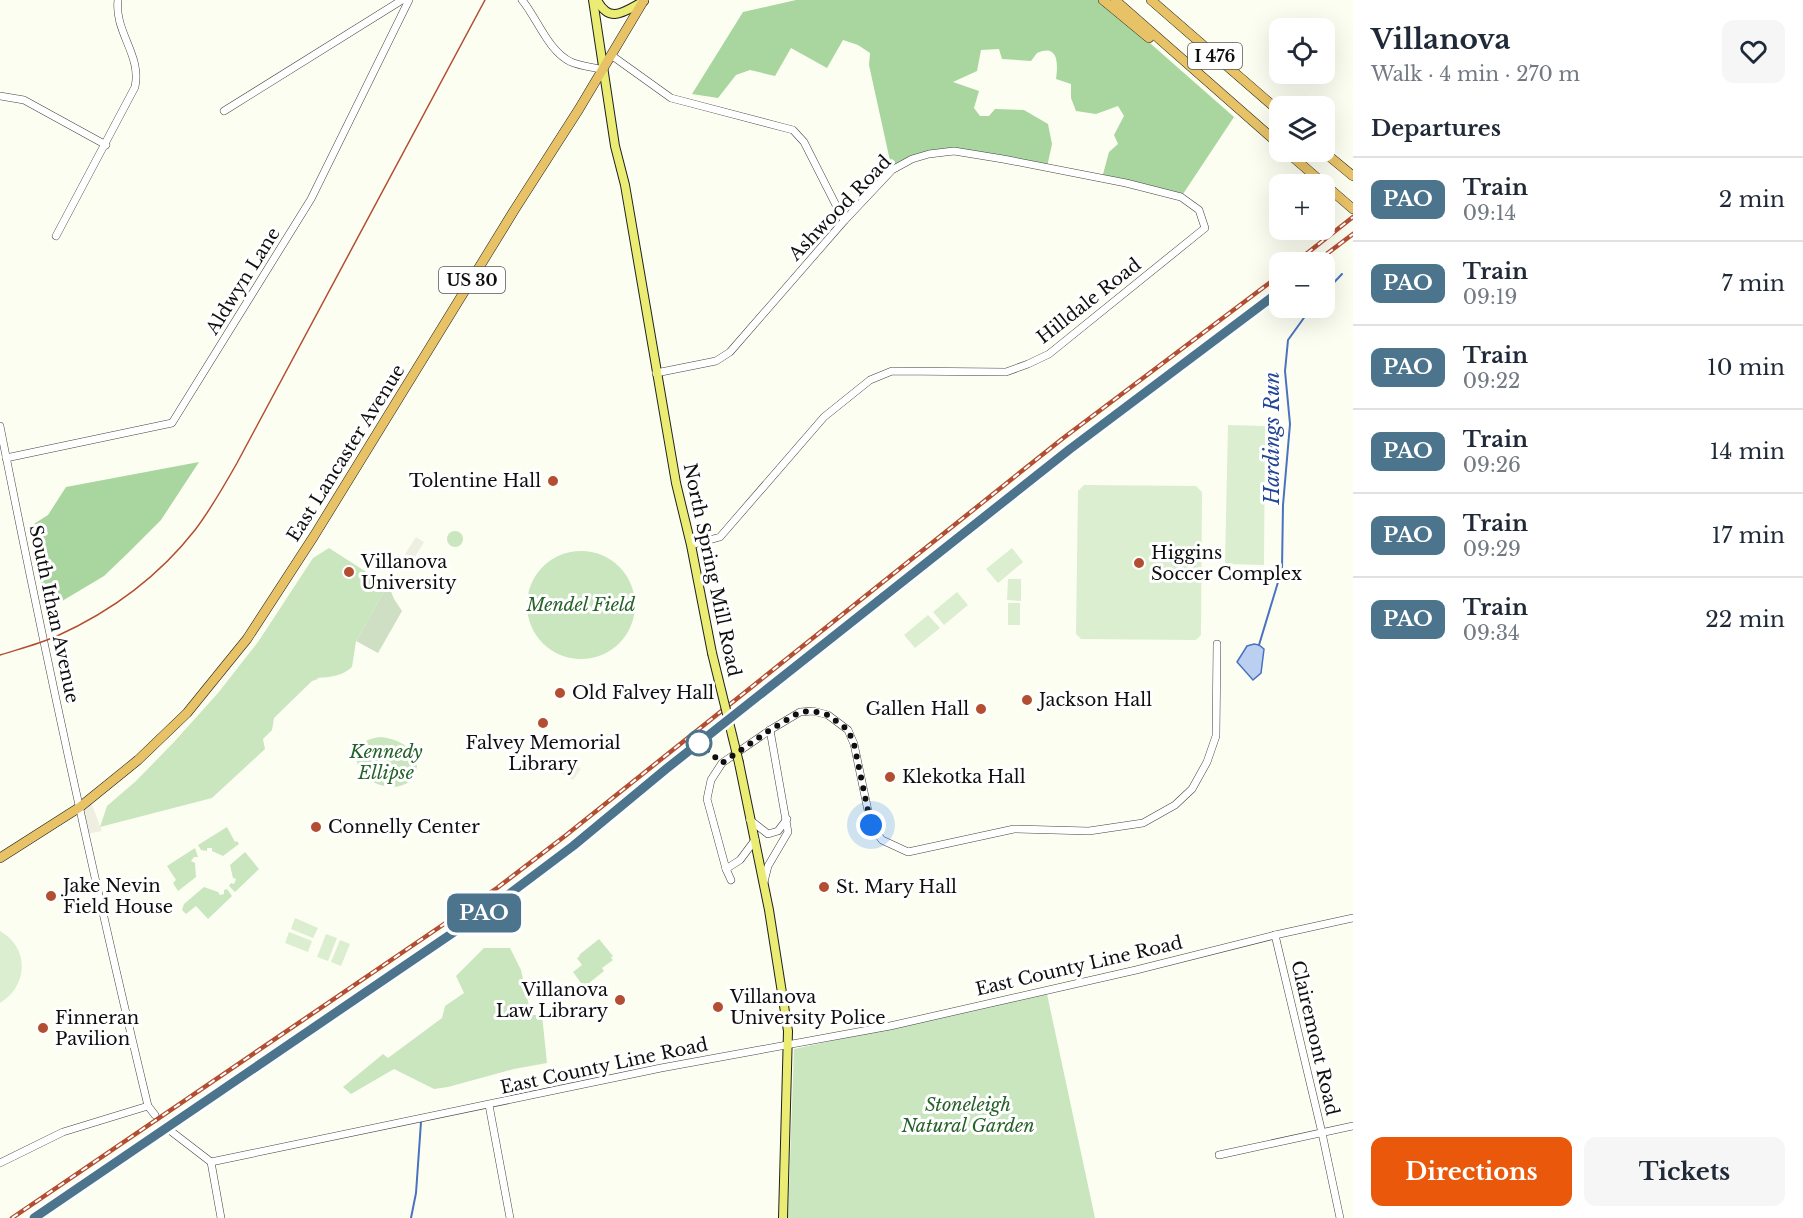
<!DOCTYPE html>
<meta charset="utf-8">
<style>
body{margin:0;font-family:"Libre Baskerville",serif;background:#f6f6f7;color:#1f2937;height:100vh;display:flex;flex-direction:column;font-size:22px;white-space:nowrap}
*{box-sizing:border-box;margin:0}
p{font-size:20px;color:#747a83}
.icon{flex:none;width:33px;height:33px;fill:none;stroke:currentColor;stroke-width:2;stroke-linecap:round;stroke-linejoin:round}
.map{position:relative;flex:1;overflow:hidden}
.panel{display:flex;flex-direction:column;background:#fff;width:450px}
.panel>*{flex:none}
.badge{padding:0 12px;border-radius:9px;font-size:21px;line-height:39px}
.tools{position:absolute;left:1269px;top:18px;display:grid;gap:12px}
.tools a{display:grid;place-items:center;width:66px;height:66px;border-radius:12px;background:#fff;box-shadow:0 6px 24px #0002;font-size:30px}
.you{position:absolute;width:30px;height:30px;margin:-15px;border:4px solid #fff;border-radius:50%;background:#1a73e8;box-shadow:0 0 0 9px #1a73e833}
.map>.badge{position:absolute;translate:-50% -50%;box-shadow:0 0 0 3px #fff}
h2{padding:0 18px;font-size:22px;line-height:54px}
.round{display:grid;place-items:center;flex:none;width:63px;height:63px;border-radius:12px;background:#f6f6f7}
.headline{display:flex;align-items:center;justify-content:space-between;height:102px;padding:0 18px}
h1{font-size:28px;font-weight:700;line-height:45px}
.button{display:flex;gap:12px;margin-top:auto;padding:12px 18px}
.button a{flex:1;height:69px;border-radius:12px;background:#ea580c;color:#fff;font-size:24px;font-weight:700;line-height:69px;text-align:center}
.button a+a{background:#f6f6f7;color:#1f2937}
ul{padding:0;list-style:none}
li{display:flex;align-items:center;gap:18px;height:84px;padding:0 18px;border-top:2px solid #e0e1e3}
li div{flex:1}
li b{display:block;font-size:22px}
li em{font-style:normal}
li .badge{min-width:66px;font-weight:700;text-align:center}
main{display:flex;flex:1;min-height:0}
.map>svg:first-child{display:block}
</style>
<main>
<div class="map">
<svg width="1353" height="1218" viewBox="0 0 1353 1218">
<rect width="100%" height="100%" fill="#fdfef2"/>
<g fill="#c9e6be">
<circle cx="455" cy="539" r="8"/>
<path d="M329,548L382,582L388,584L356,641L352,667C342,676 331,677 317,678L318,679L312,681L274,718L272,730L263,739L265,749L212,798L100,827L107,806L136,781L174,742L218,693L258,642L313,558Z"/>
<circle cx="581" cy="605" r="54"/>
<path d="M380,737C397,738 422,750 416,771C414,779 408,784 400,786C361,794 335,742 380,737Z"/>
<path d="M227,827L235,842L237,841L239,844L223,856L212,851V848H207V851L201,850L198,845Z"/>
<path d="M195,848L198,857H194L191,861L195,863L196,877L178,891L173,883L176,880L167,866Z"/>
<path d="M245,852L259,869L235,892L229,886L231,883L234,884L236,879L233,878L230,865Z"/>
<path d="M204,887L218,892L220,895L224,894V890L227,889L232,896L208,919L196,906L186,914L182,910L184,904Z"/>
<path d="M599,939L613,956L611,958L613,960L602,968L604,971L584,987L573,972L582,965L577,958L580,956L579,955Z"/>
<path d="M484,948H510L521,970L531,1015H542L547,1063L514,1069L448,1087L434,1089L394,1069L351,1094L343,1087L383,1054L388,1058L442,1018L445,1006L464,993L456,976Z"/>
<path d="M1047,994L1095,1218H788L794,1049Z"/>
</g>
<g fill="#a9d59f">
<path d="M796,0H1101L1234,117L1181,197L1102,178L1109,152L1118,144L1114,135L1124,116L1118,106L1096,114L1076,111L1071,98V84L1056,79C1058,65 1059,43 1037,53L1031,61L1002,59L999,49L981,50L977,71L953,82L979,91L974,108L980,116H989L995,109L1024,110L1048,124L1052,144L1047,167L954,151L929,154L892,170L869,65L870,53L858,45L843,40L827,68L791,48L775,76L750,70L736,75L718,98L692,94L743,12Z"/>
<path d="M199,462L161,520L128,553L104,576L47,610L29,527L48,515L66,487Z"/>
</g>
<path fill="#cfdfc4" d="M388,584L394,599L402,611L378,653L356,641Z"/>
<g fill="#dbeecf">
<path d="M1228,425L1265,426L1264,565L1225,564Z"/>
<path d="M1084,485L1196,486L1202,492L1201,635L1196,640L1081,639L1076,634L1078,491Z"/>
<path d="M1012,548L1023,562L998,583L986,569Z"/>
<path d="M1008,579H1021V601L1007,600Z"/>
<path d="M957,592L968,605L944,625L933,612Z"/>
<rect x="1008" y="603" width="12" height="22"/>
<path d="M928,615L940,628L915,648L904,635Z"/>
<path d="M295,918L318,928L313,938L291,929Z"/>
<path d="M0,931C30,948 28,986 0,1003Z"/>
<path d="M289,932L312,941L308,952L285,943Z"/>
<path d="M326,934L337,938L328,961L317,957Z"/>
<path d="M340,940L350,944L341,966L331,962Z"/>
</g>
<g fill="#eeeee1">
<path d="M416,537L424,542L413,560L405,554Z"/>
<path d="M567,760L581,769L573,780L559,772Z"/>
<path d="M90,800L102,831L86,834L80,807Z"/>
</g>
<path fill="#bbcff1" stroke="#4972c1" stroke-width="1.5" d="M1254,644L1259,645L1264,649L1261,673L1253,680L1237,662L1247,646Z"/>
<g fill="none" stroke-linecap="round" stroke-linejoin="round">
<g stroke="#4972c1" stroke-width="2">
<path d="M1324,293L1342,274"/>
<path d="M1259,645L1282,569L1283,505L1290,424L1285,371L1288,340L1311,308"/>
<path d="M411,1218L416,1193L421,1122"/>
</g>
<path stroke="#d9dad0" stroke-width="7" stroke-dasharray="7 3.5" stroke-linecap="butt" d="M155,1115L172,1132"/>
<defs>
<g id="minor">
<path d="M522,0C537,18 548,51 571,62C581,66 592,67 603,70"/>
<path d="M611,55L671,98L793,130L804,142L844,221"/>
<path d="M0,96L24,100L106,145"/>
<path d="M224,111L402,0"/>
<path d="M56,236L135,87C142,55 114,32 118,0"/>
<path d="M656,373L716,361L730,352L844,221L892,170L912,159L929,154L954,151L1003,159L1126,183L1181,197L1199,210L1205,228L1049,354L1028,364L1006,372L892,371L870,380L824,417L720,537L691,545"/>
<path d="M0,426C45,654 94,881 148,1106L155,1115"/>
<path d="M6,458L172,423L311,199L409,0"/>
<path d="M750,820L768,834L778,831L787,819"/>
<path d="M726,869L740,860L755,840"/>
<path d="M731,880L726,869L707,799L711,780L722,763L770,730L800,712L813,711L828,715L848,730L854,744L871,825L882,840L908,852L1014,829L1089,831L1143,823L1175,805L1192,789L1207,762L1216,736L1217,644"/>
<path d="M764,882L768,866L788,832L770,730"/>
<path d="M1275,935L1322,1133L1340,1218"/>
<path d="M489,1105L510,1218"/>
<path d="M172,1132L211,1162L221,1218"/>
<path d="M1219,1155L1353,1126"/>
<path d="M211,1162L661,1068L890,1026L1136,970L1275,935L1353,918"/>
<path d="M0,1163L63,1132L148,1106"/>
</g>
<g id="major">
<path d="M593,0L615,146L625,185L676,483L691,545L712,653"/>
<path d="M597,0C610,25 625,11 644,1"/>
<path d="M739,763L769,910L788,1031L783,1218"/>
</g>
<g id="highway">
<path d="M1103,0L1149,38"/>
<path d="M1115,0L1280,145"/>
<path d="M1151,0L1280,112"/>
<path d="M1287,152L1353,209"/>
<path d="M1324,152L1353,176"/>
<path d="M0,858L80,807L138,760L187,713L247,639L314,536L515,209L579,109L644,0"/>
</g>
</defs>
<use href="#minor" stroke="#424242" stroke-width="8"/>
<use href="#major" stroke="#202020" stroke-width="10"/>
<use href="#highway" stroke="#202020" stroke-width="10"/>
<use href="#minor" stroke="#fff" stroke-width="7"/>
<use href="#major" stroke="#eaec74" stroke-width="8"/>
<use href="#highway" stroke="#e7c267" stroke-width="9"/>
<path stroke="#b34e33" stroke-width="1.5" d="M0,655C19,649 39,644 57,636C110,612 159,576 195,530C211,509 224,486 237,463L485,0"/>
<defs>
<g id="rail">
<path d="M1296,262L1353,217"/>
<path d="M1316,262L1353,234"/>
<path d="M12,1218L497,888L565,836L1062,439L1280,275"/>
<path d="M34,1218L504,898C559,856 612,812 666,768C869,607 1072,445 1280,290"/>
</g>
</defs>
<use href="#rail" stroke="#b34e33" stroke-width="4.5"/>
<use href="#rail" stroke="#fff" stroke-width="2" stroke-dasharray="7" stroke-linecap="butt"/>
<defs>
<path id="major-bridge" d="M712,653L739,763"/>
</defs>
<use href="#major-bridge" stroke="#202020" stroke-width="10" stroke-linecap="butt"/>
<use href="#major-bridge" stroke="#eaec74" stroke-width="8"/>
</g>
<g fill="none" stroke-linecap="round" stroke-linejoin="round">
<defs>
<path id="line" d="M34,1218L504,898L573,846L666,769L1070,449L1280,291"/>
</defs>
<use href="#line" stroke="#fff" stroke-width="14"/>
<use href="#line" stroke="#4c748c" stroke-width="9"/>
<path stroke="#0f0f0f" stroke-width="6" stroke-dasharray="0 10.8" d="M699,743L722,763L770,730L800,712L813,711L828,715L848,730L854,744L871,825"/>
</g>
<g fill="#b34e33" stroke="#fff" stroke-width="2">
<circle cx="553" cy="481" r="6"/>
<circle cx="1139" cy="563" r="6"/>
<circle cx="349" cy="572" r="6"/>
<circle cx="560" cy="693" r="6"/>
<circle cx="1027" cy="700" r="6"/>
<circle cx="981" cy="709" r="6"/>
<circle cx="543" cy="723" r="6"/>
<circle cx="890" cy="777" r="6"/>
<circle cx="316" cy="827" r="6"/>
<circle cx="824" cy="887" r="6"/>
<circle cx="51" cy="896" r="6"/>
<circle cx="620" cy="1000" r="6"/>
<circle cx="718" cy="1007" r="6"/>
<circle cx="43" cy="1028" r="6"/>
</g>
<circle fill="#fff" stroke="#4c748c" stroke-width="3" cx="699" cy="743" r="12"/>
<g text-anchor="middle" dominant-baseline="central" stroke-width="6" stroke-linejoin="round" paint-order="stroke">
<g fill="#fff" stroke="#575757" stroke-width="1.5">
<rect x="1188" y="43" width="54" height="26" rx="4.5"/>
<rect x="439" y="267" width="66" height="26" rx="4.5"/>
</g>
<g font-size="16" font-weight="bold" fill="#0f0f0f">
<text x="1215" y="56">I 476</text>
<text x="472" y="280">US 30</text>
</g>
<g font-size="18" fill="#0f0f0f" stroke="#fff">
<text transform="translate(840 208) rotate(-46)">Ashwood Road</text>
<text transform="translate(243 281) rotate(-58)">Aldwyn Lane</text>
<text transform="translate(1089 301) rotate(-38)">Hilldale Road</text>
<text transform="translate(346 453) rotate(-58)">East Lancaster Avenue</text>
<text transform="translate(712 570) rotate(78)">North Spring Mill Road</text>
<text transform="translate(54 614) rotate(78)">South Ithan Avenue</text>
<text transform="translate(1079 966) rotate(-13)">East County Line Road</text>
<text transform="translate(1315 1038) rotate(77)">Clairemont Road</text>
<text transform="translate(604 1066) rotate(-12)">East County Line Road</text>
</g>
<g font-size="18" fill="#0f0f0f" stroke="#fff" text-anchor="start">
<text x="541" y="481" text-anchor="end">Tolentine Hall</text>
<text x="1151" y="553">Higgins<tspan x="1151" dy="21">Soccer Complex</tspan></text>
<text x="361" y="562">Villanova<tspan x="361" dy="21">University</tspan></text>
<text x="572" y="693">Old Falvey Hall</text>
<text x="1039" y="700">Jackson Hall</text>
<text x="969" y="709" text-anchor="end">Gallen Hall</text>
<text x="543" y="743" text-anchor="middle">Falvey Memorial<tspan x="543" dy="21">Library</tspan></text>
<text x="902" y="777">Klekotka Hall</text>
<text x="328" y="827">Connelly Center</text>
<text x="63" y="886">Jake Nevin<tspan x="63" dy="21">Field House</tspan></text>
<text x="836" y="887">St. Mary Hall</text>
<text x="608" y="990" text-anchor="end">Villanova<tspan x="608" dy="21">Law Library</tspan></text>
<text x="730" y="997">Villanova<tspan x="730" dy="21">University Police</tspan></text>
<text x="55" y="1018">Finneran<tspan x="55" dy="21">Pavilion</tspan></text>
</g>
<g font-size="18" font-style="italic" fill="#256128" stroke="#fff">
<text x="581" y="605">Mendel Field</text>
<text x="386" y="752">Kennedy<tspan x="386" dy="21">Ellipse</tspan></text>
<text x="968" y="1105">Stoneleigh<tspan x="968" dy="21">Natural Garden</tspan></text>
</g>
<g font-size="20" font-style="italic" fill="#234696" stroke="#fff">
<text transform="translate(1272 438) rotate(-90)">Hardings Run</text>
</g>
</g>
</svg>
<div class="tools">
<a><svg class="icon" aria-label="locate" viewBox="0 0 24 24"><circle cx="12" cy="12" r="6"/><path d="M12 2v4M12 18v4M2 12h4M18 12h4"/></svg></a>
<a><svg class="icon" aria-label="layers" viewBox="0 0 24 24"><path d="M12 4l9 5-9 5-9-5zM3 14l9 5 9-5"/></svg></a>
<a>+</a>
<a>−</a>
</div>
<div class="you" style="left:871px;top:825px"></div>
<b class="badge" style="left:484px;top:913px;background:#4c748c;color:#fff">PAO</b>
</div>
<section class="panel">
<div class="headline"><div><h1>Villanova</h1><p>Walk · 4 min · 270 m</p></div><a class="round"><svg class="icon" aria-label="heart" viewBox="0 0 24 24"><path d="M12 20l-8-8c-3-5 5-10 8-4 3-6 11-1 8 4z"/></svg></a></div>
<h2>Departures</h2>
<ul>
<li><span class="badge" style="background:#4c748c;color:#fff">PAO</span><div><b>Train</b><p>09:14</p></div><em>2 min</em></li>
<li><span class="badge" style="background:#4c748c;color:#fff">PAO</span><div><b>Train</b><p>09:19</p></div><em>7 min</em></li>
<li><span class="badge" style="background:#4c748c;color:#fff">PAO</span><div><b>Train</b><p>09:22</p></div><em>10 min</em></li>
<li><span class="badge" style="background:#4c748c;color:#fff">PAO</span><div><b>Train</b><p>09:26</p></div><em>14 min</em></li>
<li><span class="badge" style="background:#4c748c;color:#fff">PAO</span><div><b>Train</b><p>09:29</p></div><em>17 min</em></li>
<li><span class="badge" style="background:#4c748c;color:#fff">PAO</span><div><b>Train</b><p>09:34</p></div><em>22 min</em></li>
</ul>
<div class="button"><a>Directions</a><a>Tickets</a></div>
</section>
</main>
